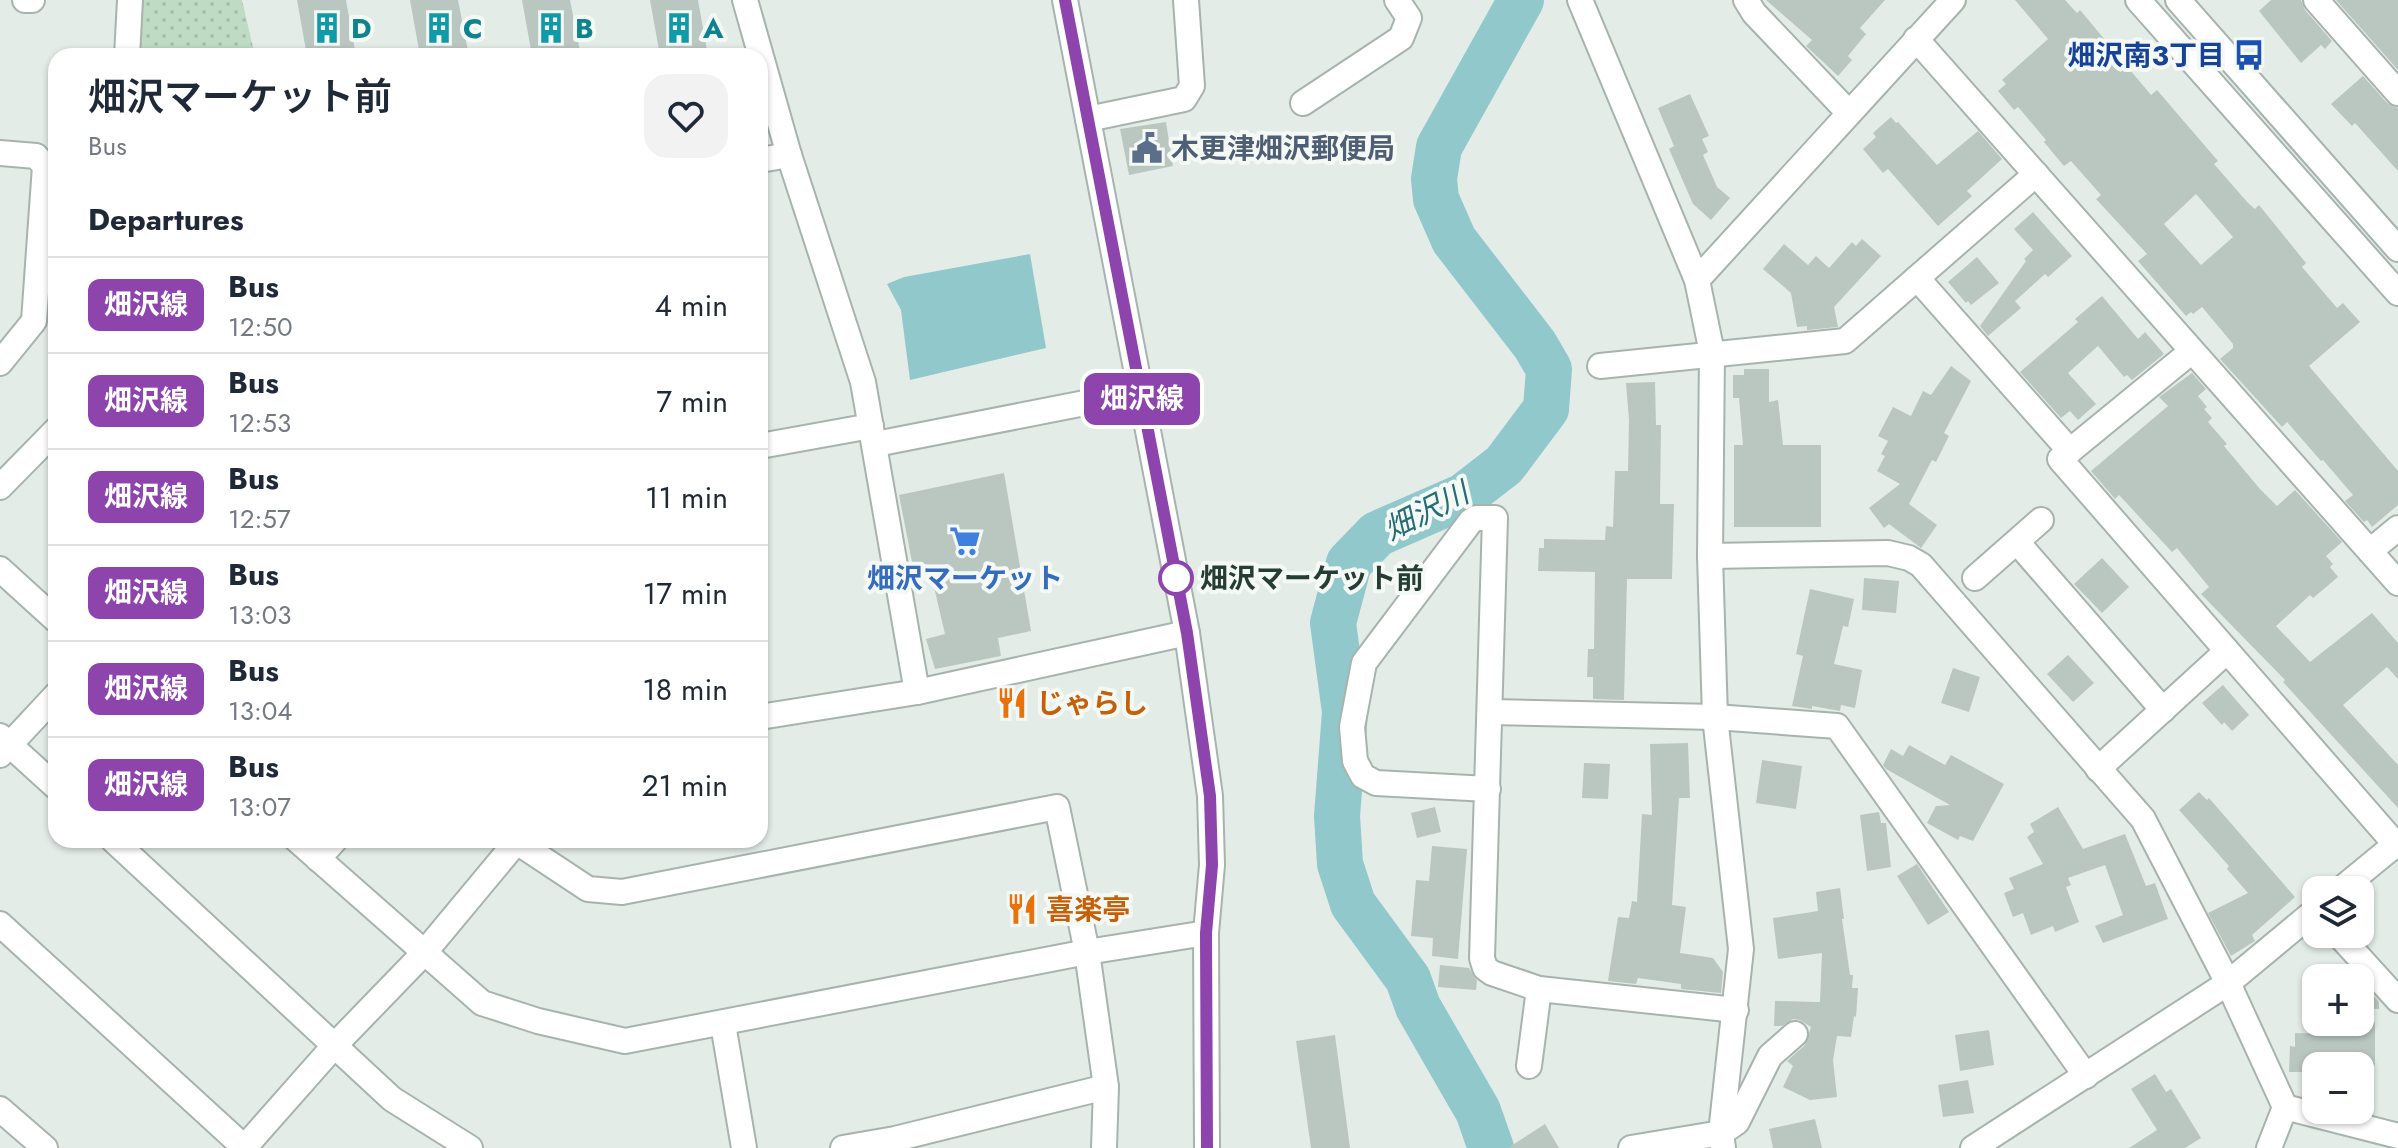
<!DOCTYPE html>
<meta charset="utf-8">
<style>
body{margin:0;font-family:Jost,"Noto Sans JP",sans-serif;background:#f2f2f3;color:#1f2937;height:100vh;display:flex;flex-direction:column;font-size:30px;white-space:nowrap}
*{box-sizing:border-box;margin:0}
p{font-size:26px;color:#747a83}
.icon{flex:none;width:44px;height:44px;fill:none;stroke:currentColor;stroke-width:2;stroke-linecap:round;stroke-linejoin:round}
.map{position:relative;flex:1;overflow:hidden}
.details{position:absolute;left:48px;top:48px;width:720px;height:800px;display:flex;flex-direction:column;background:#fff;border-radius:24px;box-shadow:0 2px 6px #0004}
.details>*{flex:none}
.badge{padding:0 16px;border-radius:12px;font-size:28px;line-height:52px}
.fabs{position:absolute;left:2302px;top:876px;display:grid;gap:16px}
.fabs a{display:grid;place-items:center;width:72px;height:72px;border-radius:16px;background:#fff;box-shadow:0 2px 6px #0004;font-size:40px}
.map>.badge{position:absolute;translate:-50% -50%;box-shadow:0 0 0 4px #fff}
h2{padding:0 40px;font-size:30px;line-height:72px}
.round{display:grid;place-items:center;flex:none;width:84px;height:84px;border-radius:24px;background:#f2f2f3}
.summary{display:flex;align-items:center;justify-content:space-between;height:136px;padding:0 40px}
h1{font-size:38px;font-weight:600;line-height:60px}
ul{padding:0;list-style:none}
li{display:flex;align-items:center;gap:24px;height:96px;padding:0 40px;border-top:2px solid #e0e1e3}
li div{flex:1}
li b{display:block;font-size:30px}
li em{font-style:normal}
li .badge{min-width:88px;font-weight:700;text-align:center}
.map>svg:first-child{display:block}
</style>
<div class="map">
<svg width="2398" height="1148" viewBox="0 0 2398 1148">
<defs>
<pattern id="grass-dots" width="8" height="8" patternUnits="userSpaceOnUse" patternTransform="scale(2)"><rect width="8" height="8" fill="#bfdbc4"/><path d="M2 2h.1M6 6h.1" fill="none" stroke="#a4bda9" stroke-width="1.8" stroke-linecap="round"/></pattern>
</defs>
<rect width="100%" height="100%" fill="#e4ece8"/>
<path fill="url(#grass-dots)" d="M140,0H242L255,56H137Z"/>
<path fill="#91c8cc" d="M1030,254L1046,348L910,380L901,310L887,284L904,277Z"/>
<g fill="none" stroke-linecap="round" stroke-linejoin="round">
<path stroke="#91c8cc" stroke-width="46" d="M1491,1148L1478,1111L1418,1007L1408,979L1353,904L1340,864L1337,816L1345,712L1333,623L1349,563L1377,534L1464,496L1504,465L1546,409L1549,369L1535,345L1454,240L1436,199L1434,179L1439,147L1521,0"/>
</g>
<g fill="#bac7c1" fill-rule="evenodd">
<path d="M297,0H346L356,56H307Z"/>
<path d="M410,0H458L469,56H420Z"/>
<path d="M522,0H570L581,56H532Z"/>
<path d="M650,0H698L708,56H660Z"/>
<path d="M1766,0H1885L1860,28L1866,34L1848,56L1852,60L1838,76L1806,46L1812,40Z"/>
<path d="M2015,0H2065L2077,13L2080,10L2151,95L2157,90L2218,161L2214,164L2248,203L2255,209L2259,205L2306,263L2302,267L2337,308L2343,303L2360,322L2309,366L2398,471V505L2372,527L2367,520L2364,522L2345,501L2353,495L2323,460L2321,461L2287,422L2282,427L2220,359L2233,348V344L2202,307L2193,314L2191,312L2186,316L2138,261L2147,254L2096,199L2101,195L2071,161L2064,166L2044,142L2046,140L2018,107L2014,110L1998,91L2006,84L2002,80L2048,39ZM2196,194L2233,237L2201,265L2164,224Z"/>
<path d="M2271,0H2301L2305,10L2332,41L2325,49L2321,45L2301,63L2259,11Z"/>
<path d="M2336,0H2398V70Z"/>
<path d="M2363,76L2387,103L2398,108V171L2355,123L2352,126L2331,104Z"/>
<path d="M1690,94L1709,136L1702,139L1708,152L1703,155L1717,187L1730,198L1711,220L1693,204L1669,149L1674,146L1658,108Z"/>
<path d="M1891,117L1896,123L1898,122L1937,165L1978,131L2002,159L1967,191L1972,196L1938,226L1888,169L1883,173L1863,149L1876,137L1873,133Z"/>
<path d="M1166,122L1173,166L1129,175L1120,129Z"/>
<path d="M2033,212L2072,256L2048,277L2045,274L2015,301L2021,308L1988,336L1980,326L2026,261L2024,259L2033,250L2014,229Z"/>
<path d="M1862,239L1881,256L1834,307L1838,327L1807,330V326L1797,327L1791,293L1763,269L1784,244L1808,265L1816,256L1829,268L1852,242L1856,246Z"/>
<path d="M1977,257L1999,283L1971,305L1968,301L1966,303L1948,282Z"/>
<path d="M2102,296L2138,339L2145,332L2164,354L2132,380L2127,375L2124,377L2098,346L2068,373L2096,404L2078,420L2070,411L2061,418L2020,372L2078,322L2075,319Z"/>
<path d="M1951,366L1971,381L1944,433L1949,436L1936,462L1932,460L1909,504L1937,525L1921,548L1889,524L1884,528L1869,508L1900,484L1877,471L1885,456L1881,454L1888,441L1878,436L1893,407L1911,416L1923,391L1931,395Z"/>
<path d="M1744,369H1769V402L1778,400L1783,445H1821V527H1734V445H1743L1739,398H1733V375H1744Z"/>
<path d="M2192,373L2206,389L2198,396L2207,407L2204,409L2212,418L2208,422L2227,444L2224,446L2260,489L2277,506L2295,490L2342,542L2326,556L2333,564L2330,567L2338,577L2313,598L2310,595L2276,626L2310,662L2372,613L2398,643V679L2387,667L2343,705L2398,765V808L2283,682L2285,680L2201,594L2209,587L2177,548L2172,552L2119,495L2115,499L2091,471L2168,406L2159,397Z"/>
<path d="M1655,382L1656,425H1661L1660,504H1674L1672,579H1627L1624,700L1593,699V677H1587L1588,649H1594L1595,572L1538,571L1539,548H1544V539L1605,540L1606,526L1613,527L1615,471H1628L1629,420L1626,383Z"/>
<path d="M1004,473L1031,631L998,638L1001,656L935,669L926,639L945,634L931,574L915,577L899,495Z"/>
<path d="M2102,558L2129,587L2102,613L2074,584Z"/>
<path d="M1864,578L1899,581L1896,613L1862,610Z"/>
<path d="M1810,589L1854,599L1848,627L1843,626L1834,664L1862,670L1855,708L1841,705L1840,711L1812,706V709L1792,706L1803,656L1796,654Z"/>
<path d="M2068,655L2094,683L2073,702L2047,674Z"/>
<path d="M1953,668L1980,677L1969,712L1941,703Z"/>
<path d="M2223,685L2249,715L2232,731L2224,722L2222,725L2202,703Z"/>
<path d="M1688,743L1690,798H1679L1672,905L1686,907L1680,953L1713,958L1723,972L1721,993L1681,989V984L1638,978L1636,984L1608,981L1618,917L1629,918L1632,901L1637,902L1642,814L1652,815L1650,744Z"/>
<path d="M1909,745L1945,765L1951,755L2004,784L1973,841L1960,836L1958,840L1927,823L1936,806L1950,805L1886,769L1883,765L1891,749L1903,756Z"/>
<path d="M1762,760L1802,766L1796,809L1756,803Z"/>
<path d="M1584,763L1610,764L1608,799L1582,798Z"/>
<path d="M2199,792L2207,800L2209,798L2295,897L2252,935L2255,941L2231,956L2208,913L2248,893L2227,869L2229,866L2179,810Z"/>
<path d="M1435,807L1441,832L1417,838L1411,813Z"/>
<path d="M2058,807L2083,849L2125,834L2146,886L2155,883L2168,919L2103,943L2095,926L2123,915L2105,865L2068,878L2071,885L2066,887L2079,922L2055,932L2053,926L2031,935L2023,913L2013,917L2004,893L2014,889L2009,878L2043,864L2027,837L2034,832L2030,824Z"/>
<path d="M1879,812L1881,823H1886L1891,867L1867,871L1860,815Z"/>
<path d="M1432,846L1467,849L1458,959L1432,956L1433,938L1411,936L1416,880L1429,881Z"/>
<path d="M1917,864L1949,912L1928,925L1897,876Z"/>
<path d="M1840,888L1844,919H1842L1850,975H1853L1852,988H1858L1856,1017L1854,1016L1851,1037L1837,1036L1833,1060L1837,1097L1810,1100L1783,1087L1793,1066L1787,1061L1805,1045L1811,1027L1800,1020L1793,1019L1782,1026H1774L1775,1001L1820,1002L1822,953L1778,959L1773,918L1818,911L1816,892Z"/>
<path d="M1440,965L1469,968L1477,981L1476,990L1438,987Z"/>
<path d="M2360,980L2379,1002V1009L2360,1008Z"/>
<path d="M2333,1022H2375V1066H2316V1072H2289L2290,1046L2295,1047V1033L2331,1034Z"/>
<path d="M1989,1030L1994,1065L1960,1071L1955,1035Z"/>
<path d="M1335,1035L1350,1148H1311L1296,1041Z"/>
<path d="M2155,1074L2166,1092L2171,1089L2201,1138L2185,1148H2129L2157,1130L2131,1089Z"/>
<path d="M1968,1080L1974,1113L1943,1117L1938,1085Z"/>
<path d="M1815,1119L1822,1148H1773L1769,1129Z"/>
<path d="M1545,1124L1559,1148H1508Z"/>
</g>
<g fill="none" stroke-linecap="round" stroke-linejoin="round">
<defs>
<g id="minor">
<path d="M25,0H32"/>
<path d="M745,0L789,155L863,382L917,692"/>
<path d="M1065,0L1187,633L1210,796L1212,865L1206,933L1207,1148"/>
<path d="M1580,0L1697,280L1712,353L1710,556L1715,717L1741,949L1721,1133L1723,1148"/>
<path d="M1746,0L1754,13L1849,113"/>
<path d="M2138,0L2398,293"/>
<path d="M2178,0L2398,249"/>
<path d="M2316,0L2398,93"/>
<path d="M1916,39L2398,583"/>
<path d="M127,56L130,0"/>
<path d="M1303,103L1401,38L1409,18L1397,0"/>
<path d="M1088,119L1184,99L1192,86L1186,0"/>
<path d="M0,153L36,156L45,166L34,321L0,363"/>
<path d="M760,160L789,155"/>
<path d="M1917,278L2070,451"/>
<path d="M1697,280L1953,0"/>
<path d="M2192,351L2060,459L2398,847"/>
<path d="M1600,366L1845,341L2036,174"/>
<path d="M876,444L1141,392"/>
<path d="M760,446L871,426"/>
<path d="M0,487L56,430"/>
<path d="M2017,542L2163,710"/>
<path d="M2370,551L2398,528"/>
<path d="M1710,556L1888,553L1909,558L1921,565L2143,819L2228,983L2285,1107L2269,1148"/>
<path d="M0,569L56,620"/>
<path d="M1975,578L2041,520"/>
<path d="M1491,712L1715,717L1837,726L2086,1076"/>
<path d="M760,717L917,692L1187,633"/>
<path d="M0,736L56,787"/>
<path d="M0,755L56,695"/>
<path d="M2098,769L2227,651"/>
<path d="M1488,789L1376,783L1363,776L1355,761L1352,727L1364,663L1471,521L1476,518H1495L1482,958L1485,968L1492,973L1539,989L1736,1010"/>
<path d="M113,840L392,1099L470,1148"/>
<path d="M297,840L482,1003L538,1021L625,1041L1087,952L1106,1087L1104,1148"/>
<path d="M517,842L588,889L622,892L1057,807L1087,952L1206,933"/>
<path d="M318,859L335,840"/>
<path d="M2340,890L2396,844"/>
<path d="M0,924L245,1148"/>
<path d="M2338,934L2398,1000"/>
<path d="M723,1024L744,1148"/>
<path d="M1529,1066L1539,989"/>
<path d="M2285,1107L2398,1136"/>
<path d="M0,1109L45,1148"/>
<path d="M244,1148L335,1045L424,953L518,840"/>
<path d="M843,1148L895,1139L1106,1087"/>
<path d="M1631,1148L1721,1133L1737,1122L1770,1056L1795,1034"/>
<path d="M1973,1148L2228,983L2316,910"/>
</g>
</defs>
<use href="#minor" stroke="#a7b4ae" stroke-width="28"/>
<use href="#minor" stroke="#fff" stroke-width="24"/>
</g>
<g fill="none" stroke-linecap="round" stroke-linejoin="round">
<defs>
<path id="line" d="M1065,0L1187,633L1210,796L1212,865L1206,933L1207,1148"/>
</defs>
<use href="#line" stroke="#fff" stroke-width="18"/>
<use href="#line" stroke="#8e44ad" stroke-width="12"/>
</g>
<defs>
<symbol id="building-bare" viewBox="-9 -9 18 18"><path d="M-4-6H4V6H1V3H-1V6H-4ZM-2.5-4.3h1.7v1.8h-1.7ZM.8-4.3h1.7v1.8H.8ZM-2.5-1h1.7V.8h-1.7ZM.8-1h1.7V.8H.8Z" fill="#0f9aa8" stroke="#f5f9f6" stroke-width="2.5" paint-order="stroke"/></symbol>
<symbol id="bus-bare" viewBox="-9 -9 18 18"><path d="M-5-6H5V4H4V6H2V4H-2V6H-4V4H-5ZM-3.5-4V0h7V-4ZM-3.5 1.2v1.5H-2V1.2ZM2 1.2v1.5H3.5V1.2Z" fill="#1a4fb4" stroke="#f5f9f6" stroke-width="2.5" paint-order="stroke"/></symbol>
<symbol id="civic-bare" viewBox="-9 -9 18 18"><path d="M-.6-6.5H3V-4.5H.6V-3L4-1V1h2V6H-6V1h2V-1L-.6-3ZM-1.2 2.5V6h2.4V2.5Z" fill="#5c6f8a" stroke="#f5f9f6" stroke-width="2.5" paint-order="stroke"/></symbol>
<symbol id="supermarket-bare" viewBox="-9 -9 18 18"><path d="M-6-5.5h2.5l.6 2H6L4.5 2H-2.5L-4.4-4H-6ZM-1.5 3.2a1.3 1.3 0 1 0 .1 0ZM3 3.2a1.3 1.3 0 1 0 .1 0Z" fill="#3f7fe0" stroke="#f5f9f6" stroke-width="2.5" paint-order="stroke"/></symbol>
<symbol id="restaurant-bare" viewBox="-9 -9 18 18"><path d="M-5-6h1v4h1v-4h1v4h1v-4h1v5L-1.5 .5V6h-2V.5L-5-1ZM5-6V6H3V1.5H1.5Q1.5-4 5-6Z" fill="#e8710a" stroke="#f5f9f6" stroke-width="2.5" paint-order="stroke"/></symbol>
</defs>
<g fill-rule="evenodd">
<use href="#building-bare" x="305" y="6" width="44" height="44"/>
<use href="#building-bare" x="417" y="6" width="44" height="44"/>
<use href="#building-bare" x="529" y="6" width="44" height="44"/>
<use href="#building-bare" x="657" y="6" width="44" height="44"/>
<use href="#bus-bare" x="2227" y="33" width="44" height="44"/>
<use href="#civic-bare" x="1125" y="126" width="44" height="44"/>
<use href="#supermarket-bare" x="943" y="519" width="44" height="44"/>
<use href="#restaurant-bare" x="990" y="681" width="44" height="44"/>
<use href="#restaurant-bare" x="1000" y="887" width="44" height="44"/>
</g>
<circle fill="#fff" stroke="#8e44ad" stroke-width="4" cx="1176" cy="578" r="16"/>
<g text-anchor="middle" dominant-baseline="central" stroke-width="8" stroke-linejoin="round" paint-order="stroke">
<g font-size="28" font-weight="bold" fill="#0d838f" stroke="#f5f9f6" text-anchor="start">
<text x="351" y="28">D</text>
<text x="463" y="28">C</text>
<text x="575" y="28">B</text>
<text x="703" y="28">A</text>
</g>
<g font-size="28" font-weight="bold" fill="#164399" stroke="#f5f9f6" text-anchor="end">
<text x="2225" y="55">畑沢南3丁目</text>
</g>
<g font-size="28" font-weight="bold" fill="#4e5e75" stroke="#f5f9f6" text-anchor="start">
<text x="1171" y="148">木更津畑沢郵便局</text>
</g>
<g font-size="28" font-weight="bold" fill="#366cbe" stroke="#f5f9f6">
<text x="965" y="578">畑沢マーケット</text>
</g>
<g font-size="28" font-weight="bold" fill="#253d34" stroke="#f5f9f6" text-anchor="start">
<text x="1200" y="578">畑沢マーケット前</text>
</g>
<g font-size="28" font-weight="bold" fill="#c56008" stroke="#f5f9f6" text-anchor="start">
<text x="1036" y="703">じゃらし</text>
<text x="1046" y="909">喜楽亭</text>
</g>
<g font-size="30" font-style="italic" fill="#246d74" stroke="#f5f9f6">
<text transform="translate(1426 511) rotate(-27)">畑沢川</text>
</g>
</g>
</svg>
<div class="fabs">
<a><svg class="icon" aria-label="layers" viewBox="0 0 24 24"><path d="M12 4l9 5-9 5-9-5zM3 14l9 5 9-5"/></svg></a>
<a>+</a>
<a>−</a>
</div>
<b class="badge" style="left:1142px;top:399px;background:#8e44ad;color:#fff">畑沢線</b>
<section class="details">
<div class="summary"><div><h1>畑沢マーケット前</h1><p>Bus</p></div><a class="round"><svg class="icon" aria-label="heart" viewBox="0 0 24 24"><path d="M12 20l-8-8c-3-5 5-10 8-4 3-6 11-1 8 4z"/></svg></a></div>
<h2>Departures</h2>
<ul>
<li><span class="badge" style="background:#8e44ad;color:#fff">畑沢線</span><div><b>Bus</b><p>12:50</p></div><em>4 min</em></li>
<li><span class="badge" style="background:#8e44ad;color:#fff">畑沢線</span><div><b>Bus</b><p>12:53</p></div><em>7 min</em></li>
<li><span class="badge" style="background:#8e44ad;color:#fff">畑沢線</span><div><b>Bus</b><p>12:57</p></div><em>11 min</em></li>
<li><span class="badge" style="background:#8e44ad;color:#fff">畑沢線</span><div><b>Bus</b><p>13:03</p></div><em>17 min</em></li>
<li><span class="badge" style="background:#8e44ad;color:#fff">畑沢線</span><div><b>Bus</b><p>13:04</p></div><em>18 min</em></li>
<li><span class="badge" style="background:#8e44ad;color:#fff">畑沢線</span><div><b>Bus</b><p>13:07</p></div><em>21 min</em></li>
</ul>
</section>
</div>
